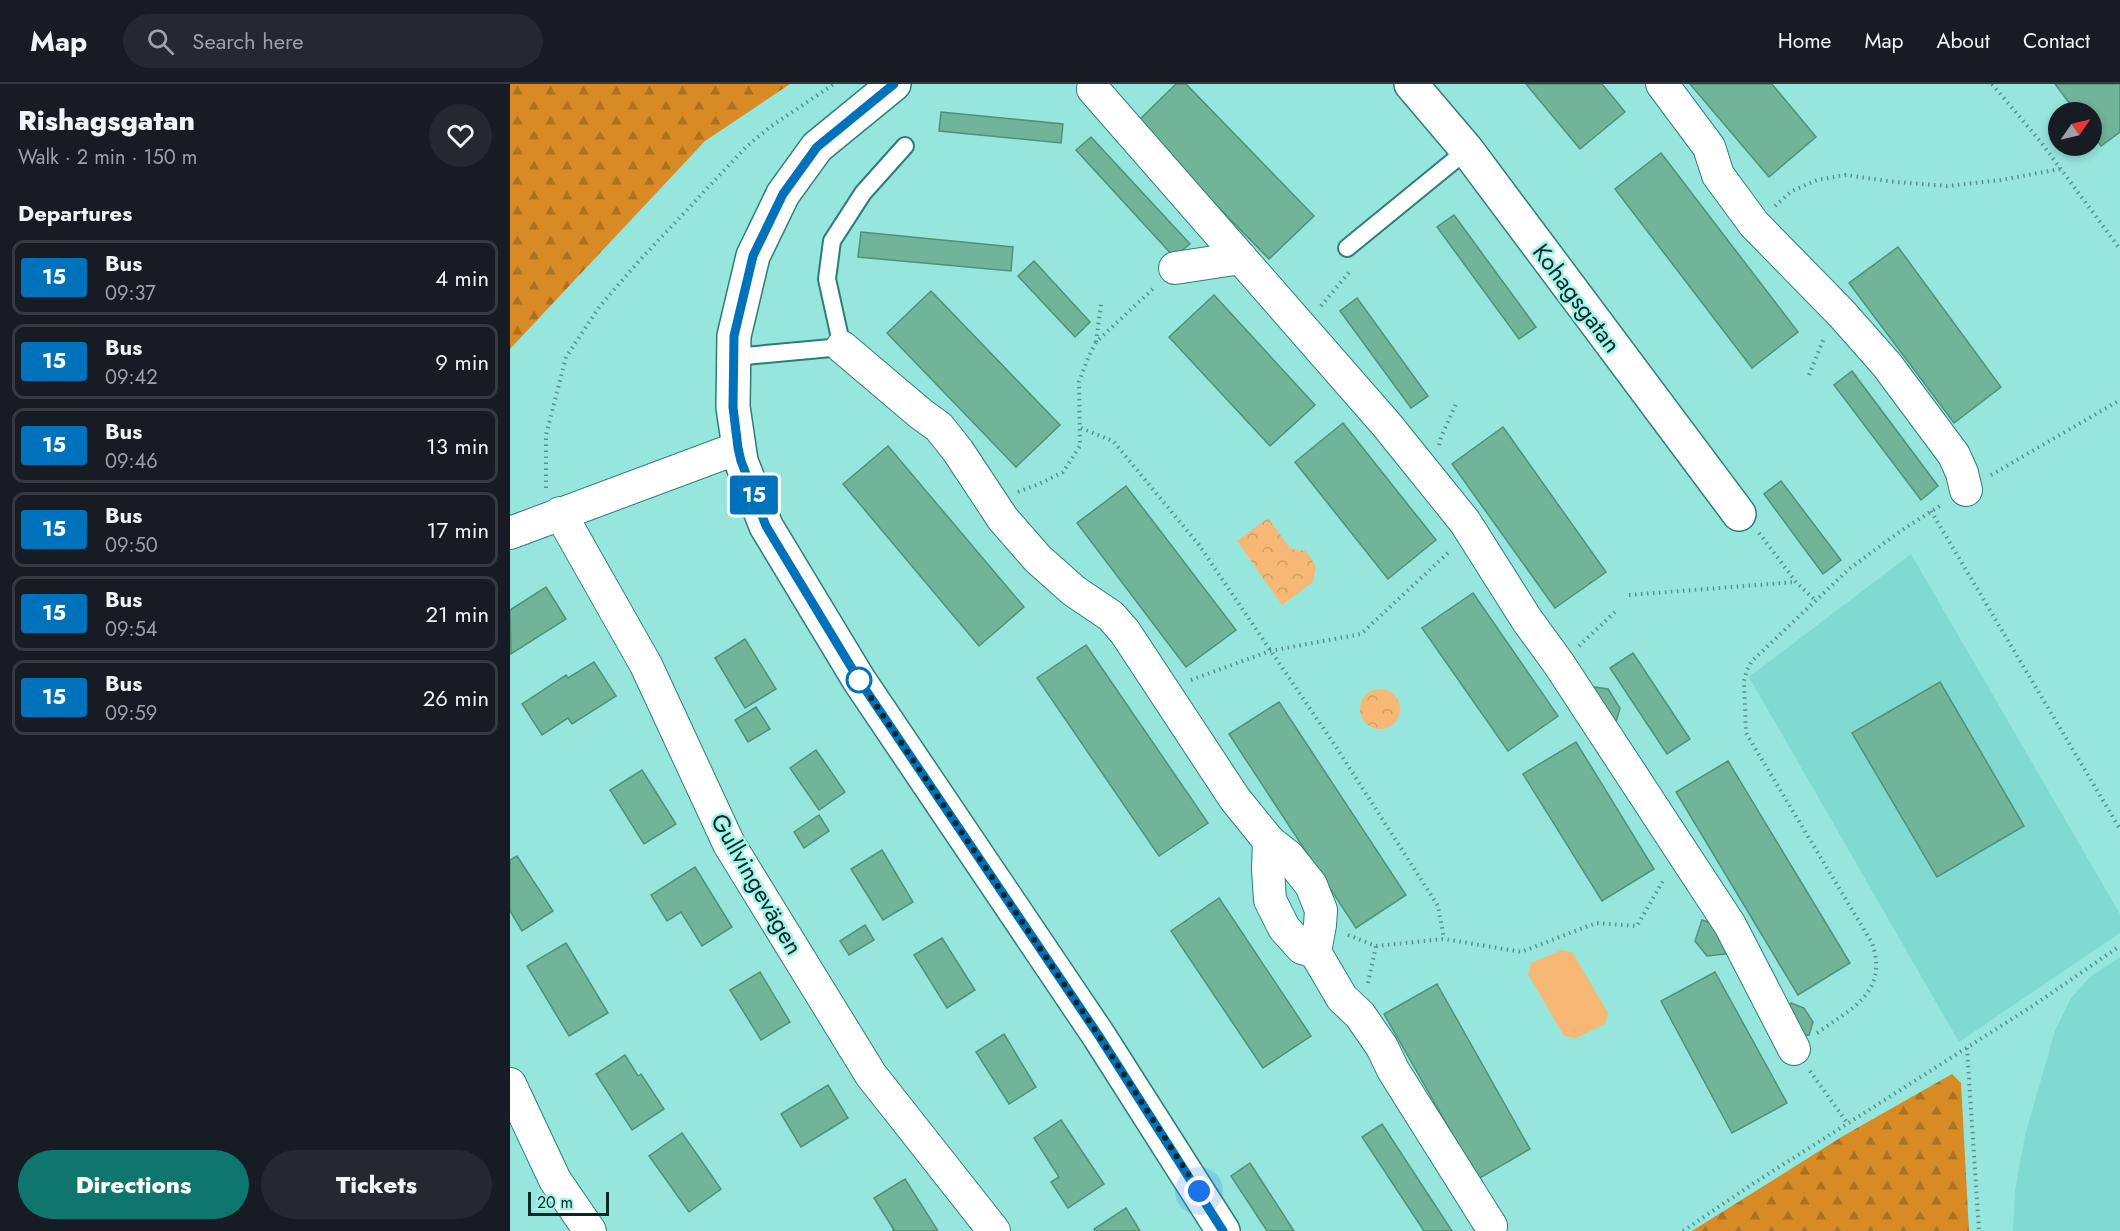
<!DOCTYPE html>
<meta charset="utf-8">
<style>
body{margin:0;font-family:Jost,sans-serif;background:#242831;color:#f1f3f6;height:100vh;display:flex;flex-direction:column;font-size:22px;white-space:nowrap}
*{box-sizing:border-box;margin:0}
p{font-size:20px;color:#9ea1a6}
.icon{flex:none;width:33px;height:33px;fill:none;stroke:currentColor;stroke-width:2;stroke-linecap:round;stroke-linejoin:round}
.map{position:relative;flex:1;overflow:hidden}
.sheet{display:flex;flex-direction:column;background:#171b24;width:510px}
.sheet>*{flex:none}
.badge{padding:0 12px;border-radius:4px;font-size:21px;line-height:39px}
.needle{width:39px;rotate:56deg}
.tools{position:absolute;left:1538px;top:18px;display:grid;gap:12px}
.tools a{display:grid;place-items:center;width:54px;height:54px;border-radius:50%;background:#171b24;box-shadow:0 3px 9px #0003;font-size:30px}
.scale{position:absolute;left:18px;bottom:15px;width:81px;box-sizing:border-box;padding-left:6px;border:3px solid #062927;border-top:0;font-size:16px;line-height:21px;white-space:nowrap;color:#062927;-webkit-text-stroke:4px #a3f4eb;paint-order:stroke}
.you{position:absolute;width:30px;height:30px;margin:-15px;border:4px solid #fff;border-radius:50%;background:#1a73e8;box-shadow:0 0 0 9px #1a73e833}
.map>.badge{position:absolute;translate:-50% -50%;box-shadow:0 0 0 3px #fff}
h2{padding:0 18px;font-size:22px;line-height:54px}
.round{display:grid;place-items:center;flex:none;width:63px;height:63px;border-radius:32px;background:#242831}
.overview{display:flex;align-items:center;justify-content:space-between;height:102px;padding:0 18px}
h1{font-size:28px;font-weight:800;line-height:45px}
.cta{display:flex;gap:12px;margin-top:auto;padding:12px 18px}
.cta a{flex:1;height:69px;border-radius:36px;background:#0f766e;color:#fff;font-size:24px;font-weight:800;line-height:69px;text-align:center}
.cta a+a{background:#242831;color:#f1f3f6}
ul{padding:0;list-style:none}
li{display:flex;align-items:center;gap:18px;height:75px;margin:0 12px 9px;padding:0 6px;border:3px solid #363941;border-radius:12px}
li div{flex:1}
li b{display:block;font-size:22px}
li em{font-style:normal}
li .badge{min-width:66px;font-weight:700;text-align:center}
header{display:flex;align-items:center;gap:36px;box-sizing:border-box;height:84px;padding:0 30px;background:#171b24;border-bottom:2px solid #363941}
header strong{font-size:28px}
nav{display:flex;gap:33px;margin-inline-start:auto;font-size:21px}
.search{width:420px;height:54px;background:#242831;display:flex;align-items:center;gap:15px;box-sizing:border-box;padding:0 21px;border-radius:33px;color:#9ea1a6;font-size:22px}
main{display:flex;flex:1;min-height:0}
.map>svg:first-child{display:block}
</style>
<header>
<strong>Map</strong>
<div class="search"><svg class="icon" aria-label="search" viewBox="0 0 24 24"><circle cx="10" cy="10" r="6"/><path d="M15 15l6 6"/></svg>Search here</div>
<nav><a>Home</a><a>Map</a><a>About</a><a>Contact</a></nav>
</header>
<main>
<section class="sheet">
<div class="overview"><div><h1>Rishagsgatan</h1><p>Walk · 2 min · 150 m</p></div><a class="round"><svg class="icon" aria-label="heart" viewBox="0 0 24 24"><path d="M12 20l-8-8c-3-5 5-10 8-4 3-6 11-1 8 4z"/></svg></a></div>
<h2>Departures</h2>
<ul>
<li><span class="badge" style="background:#0072bc;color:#fff">15</span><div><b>Bus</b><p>09:37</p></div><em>4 min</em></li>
<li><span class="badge" style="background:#0072bc;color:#fff">15</span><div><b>Bus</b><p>09:42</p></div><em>9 min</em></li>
<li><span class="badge" style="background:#0072bc;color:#fff">15</span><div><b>Bus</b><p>09:46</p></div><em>13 min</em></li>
<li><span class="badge" style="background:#0072bc;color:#fff">15</span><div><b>Bus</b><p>09:50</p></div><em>17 min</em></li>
<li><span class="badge" style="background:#0072bc;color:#fff">15</span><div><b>Bus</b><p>09:54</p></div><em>21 min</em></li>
<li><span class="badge" style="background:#0072bc;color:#fff">15</span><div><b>Bus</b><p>09:59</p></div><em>26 min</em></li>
</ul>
<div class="cta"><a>Directions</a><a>Tickets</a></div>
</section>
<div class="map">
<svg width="1610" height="1147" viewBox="0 0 1610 1147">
<defs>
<pattern id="forest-firs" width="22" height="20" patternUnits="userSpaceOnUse" patternTransform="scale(1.5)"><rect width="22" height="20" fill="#d88b24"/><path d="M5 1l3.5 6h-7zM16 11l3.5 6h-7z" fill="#ad721f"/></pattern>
<pattern id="park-crowns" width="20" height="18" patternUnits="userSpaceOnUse" patternTransform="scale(1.5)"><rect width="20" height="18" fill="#f6b874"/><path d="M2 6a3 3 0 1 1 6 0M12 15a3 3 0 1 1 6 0" fill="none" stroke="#d19e64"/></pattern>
</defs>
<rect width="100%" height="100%" fill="#96e6de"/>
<g fill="#80dad2">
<path d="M1401,470L1610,830V849L1449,958L1239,593Z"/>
<path d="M1610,873V1147H1503L1505,1107L1515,1051L1545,947L1561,914L1580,893Z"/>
</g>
<g fill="url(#forest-firs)">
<path d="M0,0H280L195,57L0,265Z"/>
<path d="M1442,990L1451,999L1459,1147H1182L1333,1052Z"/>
</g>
<g fill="url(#park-crowns)">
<path d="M758,434L781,465L796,467L806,482L803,498L772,521L727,457Z"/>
<circle cx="870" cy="625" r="20"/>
</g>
<path fill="#f6b874" d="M1052,866L1063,869L1098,929L1095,940L1066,954L1054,952L1018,890L1021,879Z"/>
<g fill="#70b49a" stroke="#4f9279" stroke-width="1.5">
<path d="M666,0H676L804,132L759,175L626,39Z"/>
<path d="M1016,0H1092L1115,28L1070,65Z"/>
<path d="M1180,0H1262L1306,53L1259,93Z"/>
<path d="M1545,0H1610V48L1591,62L1581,48V28H1566Z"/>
<path d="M431,28L553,40L551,59L429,47Z"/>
<path d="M581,53L680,160L664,173L566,66Z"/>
<path d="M1151,69L1288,248L1242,284L1105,105Z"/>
<path d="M944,131L1026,243L1009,255L927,143Z"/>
<path d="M351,148L503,163L501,187L348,173Z"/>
<path d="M1388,163L1491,303L1444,339L1339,199Z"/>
<path d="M524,177L580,238L565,253L508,192Z"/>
<path d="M421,207L550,341L506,383L377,249Z"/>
<path d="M704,211L805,321L760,362L659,253Z"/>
<path d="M847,214L918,312L901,324L830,227Z"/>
<path d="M1342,287L1428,402L1411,416L1324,301Z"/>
<path d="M833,339L926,456L878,495L785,378Z"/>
<path d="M993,343L1096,488L1045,524L942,380Z"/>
<path d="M378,362L514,523L469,562L333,400Z"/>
<path d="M1271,397L1331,476L1313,490L1254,410Z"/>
<path d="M616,402L726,546L676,583L567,439Z"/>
<path d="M36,503L56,535L1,570L0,526Z"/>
<path d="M963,509L1048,632L998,667L912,544Z"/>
<path d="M235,555L266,605L235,624L205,574Z"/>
<path d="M576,561L698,739L649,772L527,594Z"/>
<path d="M1123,569L1180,655L1157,670L1100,584Z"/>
<path d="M84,578L106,612L62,640L58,634L32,651L12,620L56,591L58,594Z"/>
<path d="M1430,598L1514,742L1427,793L1342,649Z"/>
<path d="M1085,603L1098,605L1110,624L1106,638L1080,615Z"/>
<path d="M769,618L896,811L846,844L719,650Z"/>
<path d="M246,623L260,645L238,658L225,636Z"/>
<path d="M1066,658L1144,785L1092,817L1013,690Z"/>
<path d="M306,666L335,708L309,726L280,684Z"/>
<path d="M1218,677L1340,879L1288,911L1166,708Z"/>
<path d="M132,686L166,740L134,760L100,706Z"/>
<path d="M309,731L319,747L294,764L284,748Z"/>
<path d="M372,766L403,818L373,836L341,785Z"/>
<path d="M7,772L43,827L12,847L0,827V776Z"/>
<path d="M185,783L222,843L192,862L171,828L157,837L141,811Z"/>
<path d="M709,814L801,952L753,984L661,847Z"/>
<path d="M1192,836L1205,840L1218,858L1215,870L1197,872L1185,857Z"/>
<path d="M355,841L364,856L339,871L330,857Z"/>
<path d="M432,854L465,906L437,924L404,871Z"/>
<path d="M56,859L98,929L59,952L17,882Z"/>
<path d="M250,888L280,938L251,956L220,906Z"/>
<path d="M1205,888L1277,1019L1222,1049L1151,917Z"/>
<path d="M927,900L1020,1065L968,1095L874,930Z"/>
<path d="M1281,919L1294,924L1303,938L1299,951L1289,952L1275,934Z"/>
<path d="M494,950L526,1003L499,1020L466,968Z"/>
<path d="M115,971L128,992L131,990L154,1025L122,1046L86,990Z"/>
<path d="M318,1001L338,1034L291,1063L271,1030Z"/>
<path d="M551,1036L594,1100L558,1124L541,1098L549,1093L524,1054Z"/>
<path d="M872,1040L942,1147H914L852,1053Z"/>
<path d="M172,1049L211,1105L179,1128L139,1072Z"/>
<path d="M740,1079L784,1147H757L721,1092Z"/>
<path d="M395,1095L428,1147H382L384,1146L364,1114Z"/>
<path d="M616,1124L630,1147H585L584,1145Z"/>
</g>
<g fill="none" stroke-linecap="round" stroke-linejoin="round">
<defs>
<g id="lane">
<path d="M837,164L957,66"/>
<path d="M224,273L332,263L317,195L322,157L353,109L395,62"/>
</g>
<g id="street">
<path d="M1152,0L1199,63L1208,91L1244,140L1332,230L1377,281L1444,371L1452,389L1456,406"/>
<path d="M583,5L876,340L955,438L1017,536L1049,580L1220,841L1284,965"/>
<path d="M665,184L731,174"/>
<path d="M332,263L411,330L429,343L448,367L493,435L528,475L564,507L601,532L615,548L725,715L759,757L778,772L801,801L811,826L810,841L805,868L832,914L850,931L872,963L883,986L981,1142"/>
<path d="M50,429L136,581L219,760L361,991L484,1147"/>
<path d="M0,449L228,364"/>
<path d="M759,757L758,785L760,816L774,844L792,864L805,868"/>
<path d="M0,1000L45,1096L80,1147"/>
</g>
<g id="secondary">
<path d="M384,0L307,63L273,110L243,172L224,252L223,323L231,377L256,442L349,596L589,952L713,1147"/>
<path d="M901,0L957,66L1229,430"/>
</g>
</defs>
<use href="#lane" stroke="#2c7f78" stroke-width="20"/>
<use href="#street" stroke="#2c7f78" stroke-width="34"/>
<use href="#secondary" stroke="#2c7f78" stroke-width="36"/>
<g stroke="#57938e" stroke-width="4" stroke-dasharray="1.5 4.5" stroke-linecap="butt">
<path d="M1482,0L1530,57L1610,165"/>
<path d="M1265,122L1282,107L1307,96L1336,91L1385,98L1437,102L1491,96L1550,85"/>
<path d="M811,222L841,186"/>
<path d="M586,258L591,220"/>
<path d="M1299,291L1314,254"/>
<path d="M571,344L603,357L689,461L826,663L928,822L934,855"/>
<path d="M929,361L931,353L946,320"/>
<path d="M1481,391L1610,316"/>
<path d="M36,404V351L56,273L90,222L129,177L236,63L260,43L324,0"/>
<path d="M508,408L529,400L553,388L570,362L569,298L578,274L586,258L645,203"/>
<path d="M1421,427L1610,745"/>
<path d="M1249,449L1286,498L1305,516"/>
<path d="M1119,511L1286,498"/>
<path d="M1069,562L1108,525"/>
<path d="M681,596L760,567L851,550L940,467"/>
<path d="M838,851L866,862L934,855L1011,868L1086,839L1127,842L1154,795"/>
<path d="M858,899L866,862"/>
<path d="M1307,949C1341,925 1379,908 1362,859L1236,649L1234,597L1237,586L1242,577L1339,485L1392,446L1433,420"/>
<path d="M1457,964L1469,1147"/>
<path d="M1300,987L1338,1040"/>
<path d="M1173,1147L1244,1099L1524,921L1610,862"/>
</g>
<use href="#lane" stroke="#fff" stroke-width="16"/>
<use href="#street" stroke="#fff" stroke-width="32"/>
<use href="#secondary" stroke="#fff" stroke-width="33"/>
</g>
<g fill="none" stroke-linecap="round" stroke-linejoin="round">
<defs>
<path id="line" d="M384,0L307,63L273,110L243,172L224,252L223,323L228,364L231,377L256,442L349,596L589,952L713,1147"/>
</defs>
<use href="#line" stroke="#fff" stroke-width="14"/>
<use href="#line" stroke="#0072bc" stroke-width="9"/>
<path stroke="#062927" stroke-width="6" stroke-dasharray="0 10.8" d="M349,596L589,952L689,1107"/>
</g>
<circle fill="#fff" stroke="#0072bc" stroke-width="3" cx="349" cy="596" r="12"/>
<g text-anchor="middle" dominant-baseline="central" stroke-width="5" stroke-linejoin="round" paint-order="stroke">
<g font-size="24" fill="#062927" stroke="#a3f4eb">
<text transform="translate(1067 214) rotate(53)">Kohagsgatan</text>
<text transform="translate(247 800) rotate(60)">Gullvingevägen</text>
</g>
</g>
</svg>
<div class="tools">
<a><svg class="needle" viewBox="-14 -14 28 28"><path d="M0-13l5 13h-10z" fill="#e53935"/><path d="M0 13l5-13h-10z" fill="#9ea1a6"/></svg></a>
</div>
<div class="scale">20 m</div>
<div class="you" style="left:689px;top:1107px"></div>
<b class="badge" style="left:244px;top:411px;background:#0072bc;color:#fff">15</b>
</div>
</main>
